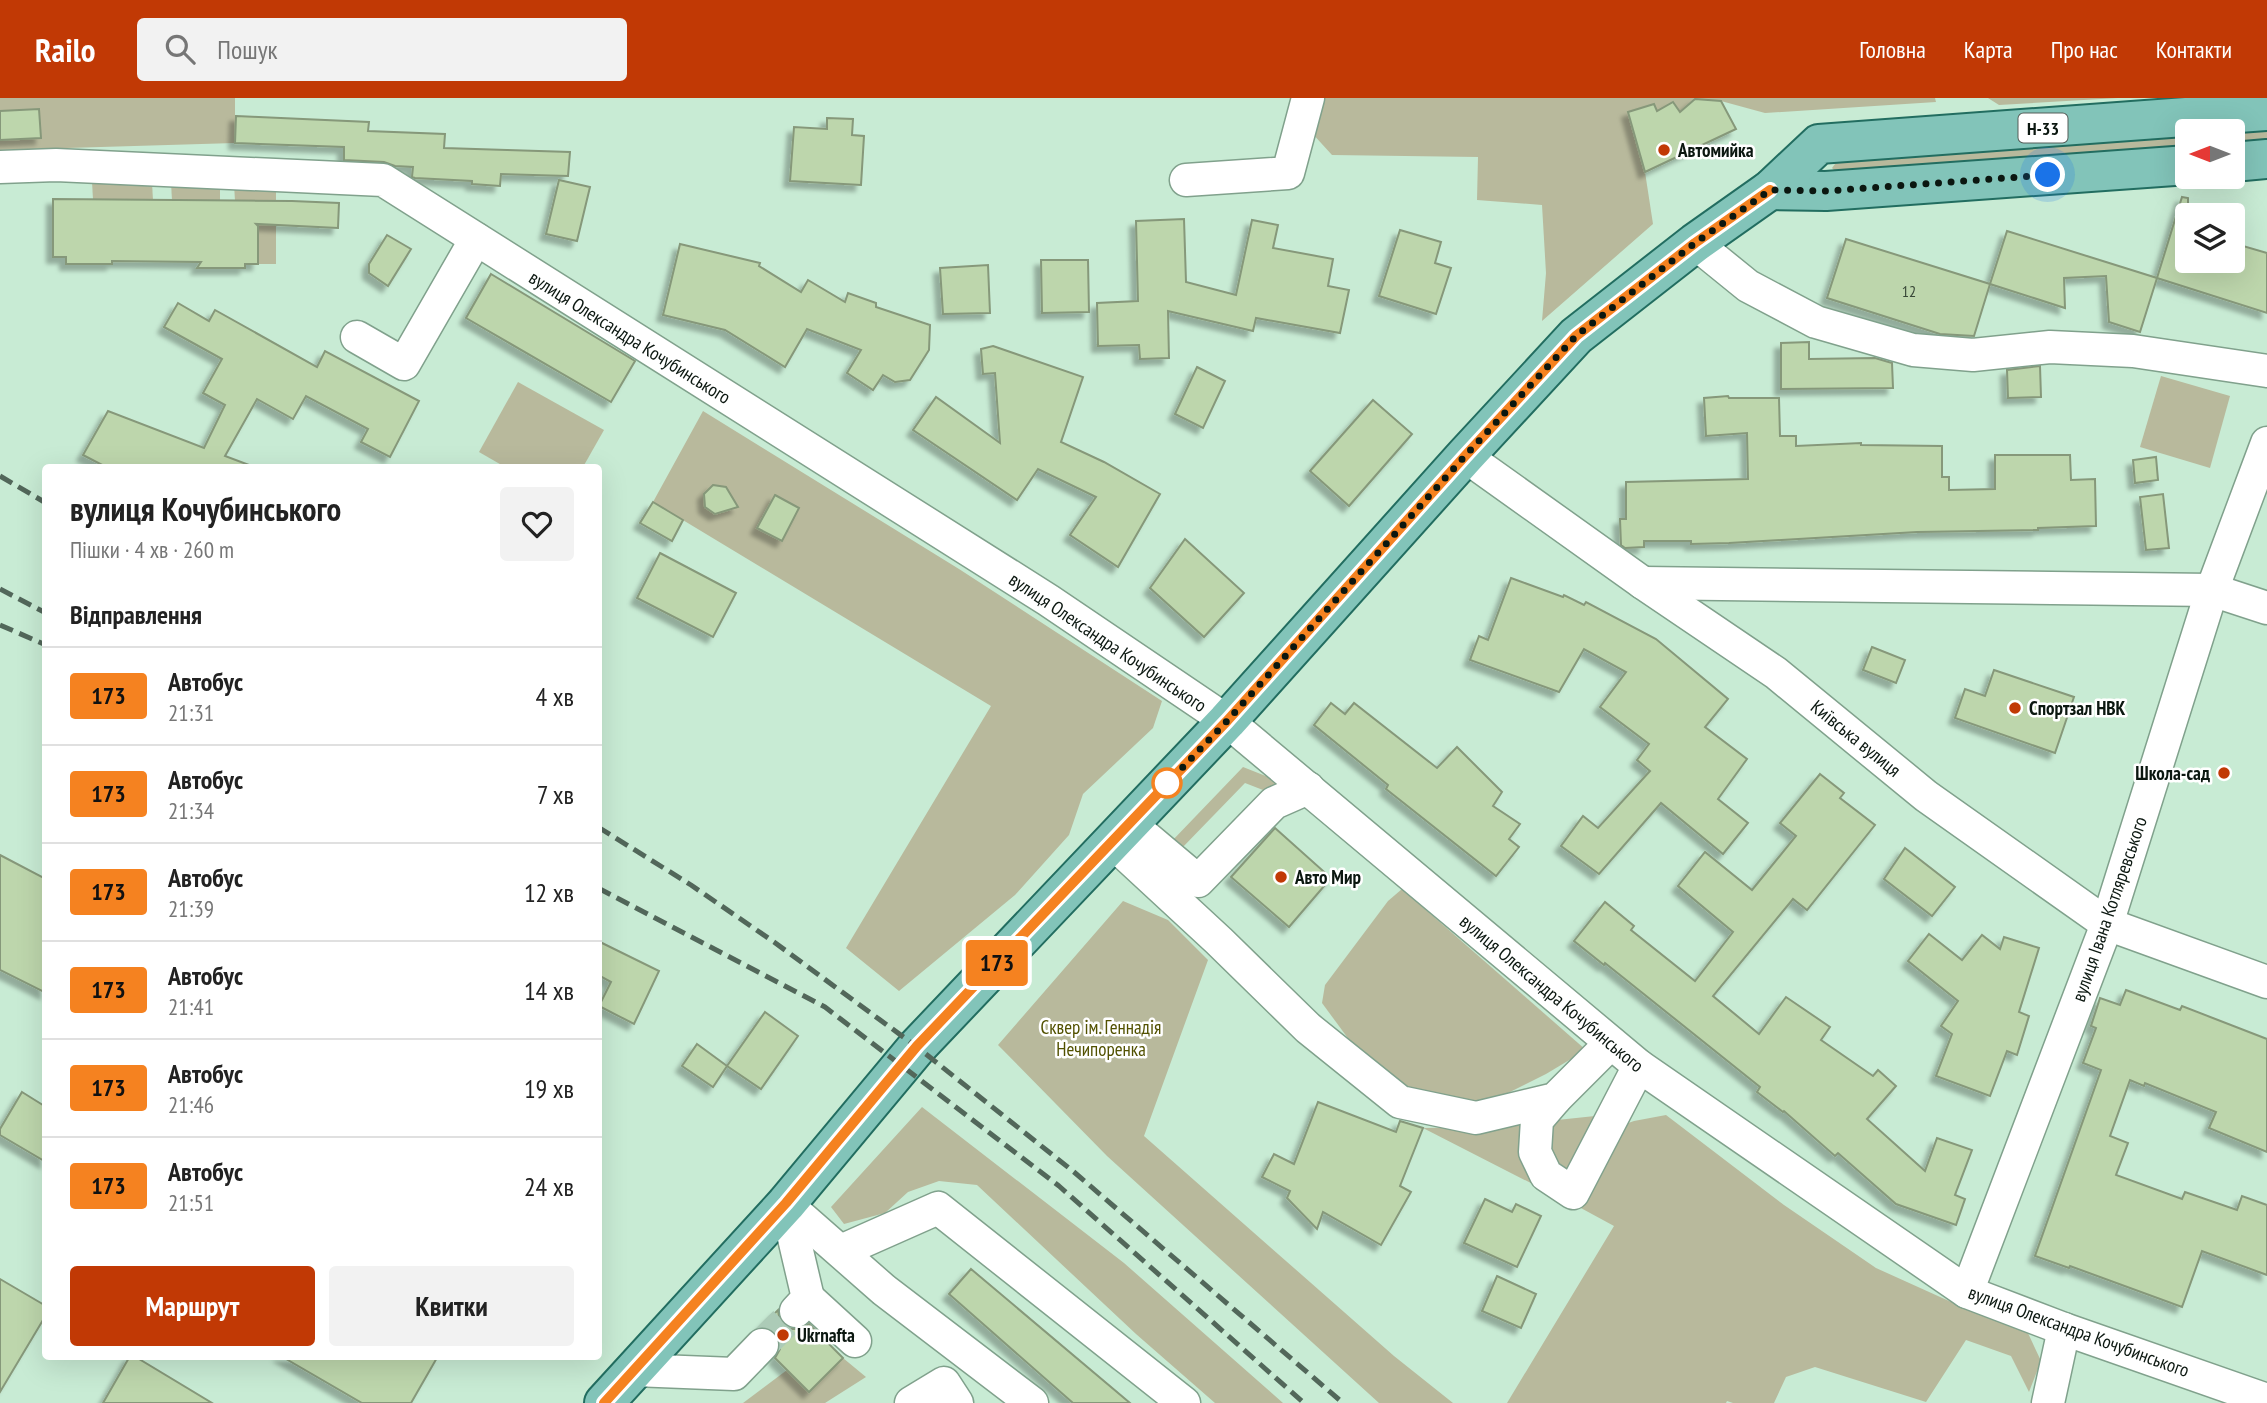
<!DOCTYPE html>
<html lang="uk">
<meta charset="utf-8">
<style>
body{margin:0;font-family:"PT Sans Narrow",sans-serif;background:#f2f2f2;color:#222;height:100vh;display:flex;flex-direction:column;font-size:26px;white-space:nowrap}
*{box-sizing:border-box;margin:0}
p{font-size:23px;color:#767676}
.icon{flex:none;width:38px;height:38px;fill:none;stroke:currentColor;stroke-width:2;stroke-linecap:round;stroke-linejoin:round}
.map{position:relative;flex:1;overflow:hidden}
.details{position:absolute;left:42px;top:366px;width:560px;height:896px;display:flex;flex-direction:column;background:#fff;border-radius:7px;box-shadow:0 7px 28px #0002}
.details>*{flex:none}
.badge{padding:0 14px;border-radius:5px;font-size:24px;line-height:46px}
.needle{width:46px;rotate:270deg}
.fabs{position:absolute;left:2175px;top:21px;display:grid;gap:14px}
.fabs a{display:grid;place-items:center;width:70px;height:70px;border-radius:7px;background:#fff;box-shadow:0 7px 28px #0002;font-size:35px}
.you{position:absolute;width:35px;height:35px;margin:-18px;border:5px solid #fff;border-radius:50%;background:#1a73e8;box-shadow:0 0 0 10px #1a73e833}
.map>.badge{position:absolute;translate:-50% -50%;box-shadow:0 0 0 4px #fff}
h2{padding:0 28px;font-size:26px;line-height:63px}
.round{display:grid;place-items:center;flex:none;width:74px;height:74px;border-radius:7px;background:#f2f2f2}
.headline{display:flex;align-items:center;justify-content:space-between;height:119px;padding:0 28px}
h1{font-size:33px;font-weight:800;line-height:52px}
.button{display:flex;gap:14px;margin-top:auto;padding:14px 28px}
.button a{flex:1;height:80px;border-radius:7px;background:#c13905;color:#fff;font-size:28px;font-weight:800;line-height:80px;text-align:center}
.button a+a{background:#f2f2f2;color:#222}
ul{padding:0;list-style:none}
li{display:flex;align-items:center;gap:21px;height:98px;padding:0 28px;border-top:2px solid #e0e0e0}
li div{flex:1}
li b{display:block;font-size:26px}
li em{font-style:normal}
li .badge{min-width:77px;font-weight:700;text-align:center}
header{display:flex;align-items:center;gap:42px;box-sizing:border-box;height:98px;padding:0 35px;background:#c13905;color:#fff}
header strong{font-size:33px}
nav{display:flex;gap:38px;margin-inline-start:auto;font-size:24px}
.search{width:490px;height:63px;background:#f2f2f2;display:flex;align-items:center;gap:18px;box-sizing:border-box;padding:0 24px;border-radius:7px;color:#767676;font-size:26px}
.map>svg:first-child{display:block}
</style>
<header>
<strong>Railo</strong>
<div class="search"><svg class="icon" aria-label="search" viewBox="0 0 24 24"><circle cx="10" cy="10" r="6"/><path d="M15 15l6 6"/></svg>Пошук</div>
<nav><a>Головна</a><a>Карта</a><a>Про нас</a><a>Контакти</a></nav>
</header>
<div class="map">
<svg width="2267" height="1305" viewBox="0 0 2267 1305">
<defs>
<filter id="shadow"><feDropShadow dx="-6" dy="6" stdDeviation="2" flood-color="#0004"/></filter>
</defs>
<rect width="100%" height="100%" fill="#c8ebd4"/>
<g fill="#b8b99c">
<path d="M0,0H235V45L0,52Z"/>
<path d="M1321,0H1935L1936,4L1765,15L1721,3L1696,1L1680,14L1673,4L1657,13L1654,6L1628,15L1645,74L1653,126L1542,223L1546,175L1542,107L1477,102L1478,59L1332,57L1311,34Z"/>
<path d="M1988,0H2118L1999,7Z"/>
<path d="M2267,25V48L2233,50V33H2188L2187,54L1843,81L1832,70L1841,58Z"/>
<path d="M92,84L152,85L153,102L93,101Z"/>
<path d="M171,85H220V103L172,102Z"/>
<path d="M234,86L276,89V166H258V103H235Z"/>
<path d="M2161,278L2230,298L2210,370L2140,349Z"/>
<path d="M518,284L604,332L583,369H505L479,354Z"/>
<path d="M703,313L959,471L1162,603L1153,630L1083,696L1069,737L1015,797L899,893L846,850L991,608L653,404Z"/>
<path d="M1243,669L1281,684L1273,696L1245,685L1181,751L1171,744Z"/>
<path d="M1402,791L1586,952L1546,976L1506,996L1461,1006L1408,996L1364,962L1322,905L1325,887L1388,803Z"/>
<path d="M1123,803L1168,822L1208,862L1144,1038L1394,1258L1453,1305H1379L1107,1058L998,947Z"/>
<path d="M922,1009L1124,1165L1283,1305H1215L1136,1236L977,1087L939,1083L908,1094L885,1115L844,1126L831,1109Z"/>
<path d="M1666,1017L1784,1107L1876,1170L1949,1203L2027,1233L2041,1263L2029,1294L2011,1258L1966,1242L1926,1304L1815,1269L1786,1279L1774,1305H1733L1727,1303L1726,1305H1507L1614,1128L1579,1109L1614,1030L1634,1023Z"/>
<path d="M1595,1018L1560,1100L1423,1030L1491,1029Z"/>
<path d="M843,1260L866,1279L825,1305H743L787,1272L809,1294Z"/>
</g>
<g fill="#bdd6ac" stroke="#86987a" stroke-width="2" filter="url(#shadow)">
<path d="M1695,1L1721,3L1736,31L1645,74L1628,14L1654,6L1657,13L1673,4L1680,14Z"/>
<path d="M39,11L41,40L0,42V13Z"/>
<path d="M236,18L369,24L368,33L445,36L444,50L570,54L568,78L501,76L500,88L472,86V83L415,80L412,79L413,69L395,68L384,64L344,62V49L235,45Z"/>
<path d="M827,20L853,21L852,37L864,38L861,87L790,83L794,29L827,31Z"/>
<path d="M559,82L590,89L577,143L546,136Z"/>
<path d="M2182,99L2188,100V163H2233V145L2267,155V215L2157,180Z"/>
<path d="M53,101L292,103L339,105L338,130L256,126L258,128V166H245V170H197L201,164L112,163V166H66V159H53Z"/>
<path d="M1184,121L1186,184L1236,197L1252,122L1278,127L1273,150L1333,161L1328,188L1349,192L1340,235L1256,220L1253,233L1168,213L1169,260L1140,261L1139,247L1098,248L1097,205L1138,203L1136,123Z"/>
<path d="M1400,132L1441,144L1435,165L1451,170L1436,216L1379,198Z"/>
<path d="M2007,133L2157,180L2140,234L2109,224L2106,178L2064,180L2065,210L1990,186Z"/>
<path d="M387,137L411,151L388,188L369,175V166Z"/>
<path d="M1846,141L1990,186L1974,238L1940,236L1827,200Z"/>
<path d="M680,146L760,165L759,168L801,194L808,182L845,204L848,195L876,205V209L930,227L929,252L910,282L895,284L883,277L873,292L847,275L861,252L807,231L785,269L725,232L663,217Z"/>
<path d="M1041,162H1088L1089,214L1042,215Z"/>
<path d="M988,167L990,215L943,216L940,170Z"/>
<path d="M491,176L635,263L611,304L466,220Z"/>
<path d="M178,205L209,223L215,212L317,269L325,253L419,303L390,359L361,344L368,331L306,298L293,321L257,301L225,358L249,367V369H106L83,357L108,313L204,350L225,307L203,295L222,261L164,229Z"/>
<path d="M1809,244V261L1875,260L1892,265L1893,290L1781,291V245Z"/>
<path d="M993,248L1083,279L1061,344L1104,364L1160,396L1118,469L1070,437L1096,399L1038,371L1017,402L913,332L936,299L1000,345L995,275L983,276L981,251Z"/>
<path d="M2040,268L2041,299L2008,300L2007,272Z"/>
<path d="M1197,269L1225,283L1203,330L1175,316Z"/>
<path d="M1728,298L1729,300H1779L1780,338H1796V348L1861,345V347L1942,348V379H1949V392L1995,391V357H2070L2071,382L2095,381L2096,428L2038,430V432L1917,434L1729,445L1691,446V443H1644V449L1625,450L1621,447L1620,421H1626V384L1748,381L1747,335L1706,338L1704,300Z"/>
<path d="M1373,302L1412,336L1349,408L1310,373Z"/>
<path d="M2156,359L2158,382L2135,385L2133,362Z"/>
<path d="M713,387L726,389L738,409L715,416L705,409L704,396Z"/>
<path d="M2163,396L2169,450L2146,452L2140,399Z"/>
<path d="M775,397L799,410L782,443L757,430Z"/>
<path d="M653,404L683,422L672,443L640,425Z"/>
<path d="M1185,441L1244,495L1204,539L1150,490Z"/>
<path d="M660,455L736,495L713,539L637,500Z"/>
<path d="M1511,480L1563,499L1564,497L1584,507L1586,504L1656,541L1728,601L1705,629L1747,661L1718,701L1748,725L1723,756L1661,705L1599,776L1561,748L1583,718L1598,730L1650,673L1637,662L1649,646L1600,609L1626,574L1584,551L1559,594L1470,562L1479,538L1488,542Z"/>
<path d="M1872,549L1905,562L1896,585L1863,572Z"/>
<path d="M1994,572L2074,599L2055,655L1955,620L1965,591L1985,598Z"/>
<path d="M1331,605L1345,616L1354,605L1437,670L1457,649L1502,694L1493,708L1520,726L1509,741L1519,749L1496,778L1386,691L1388,687L1314,627Z"/>
<path d="M1820,676L1844,695L1840,700L1875,727L1807,812L1793,801L1713,898L1759,936L1786,899L1830,929L1821,942L1873,978L1878,972L1896,988L1867,1021L1925,1073L1937,1040L1972,1052L1955,1097L1965,1101L1956,1127L1896,1106L1838,1055L1835,1058L1784,1013L1783,1014L1757,994L1760,989L1605,865L1604,867L1574,843L1605,804L1634,828L1631,832L1695,883L1733,834L1678,788L1705,754L1752,792L1796,738L1780,725Z"/>
<path d="M1275,730L1331,780L1289,829L1231,779Z"/>
<path d="M1905,750L1955,789L1932,818L1884,781Z"/>
<path d="M0,757L46,781V895L0,872Z"/>
<path d="M1929,836L1962,862L1982,837L2000,851L2004,839L2039,850L2019,914L2029,918L2017,957L2007,953L1990,998L1936,978L1952,936L1941,928L1958,903L1908,863Z"/>
<path d="M598,843L659,873L634,926L599,908L611,884L598,877Z"/>
<path d="M2126,892L2180,912L2182,908L2267,941V1054L2209,1030L2216,1014L2145,985L2144,988L2130,982L2110,1038L2128,1045L2116,1077L2182,1101L2185,1094L2237,1112L2242,1098L2267,1107V1177L2202,1153L2182,1209L2070,1168L2069,1170L2035,1158L2101,972L2083,965L2096,930L2091,928L2100,900L2120,907Z"/>
<path d="M765,914L798,938L761,991L727,968Z"/>
<path d="M697,946L727,968L713,989L682,968Z"/>
<path d="M22,994L46,1009V1064L0,1037V1031Z"/>
<path d="M1318,1004L1396,1034L1400,1023L1423,1030L1400,1088L1411,1094L1381,1147L1323,1114L1317,1131L1287,1100L1290,1093L1262,1079L1274,1056L1294,1066Z"/>
<path d="M1485,1101L1512,1114L1516,1106L1541,1118L1517,1169L1464,1145Z"/>
<path d="M971,1171L1130,1305H1073L949,1196Z"/>
<path d="M1497,1178L1536,1196L1521,1230L1482,1213Z"/>
<path d="M0,1181L46,1208V1217L0,1294Z"/>
<path d="M778,1212L779,1219L784,1227L791,1231H801L809,1226L843,1260L809,1294L775,1260L780,1251L779,1241L775,1234L767,1229H761Z"/>
<path d="M130,1258H134L212,1305H103Z"/>
<path d="M281,1258H438L411,1305H362Z"/>
</g>
<g fill="none" stroke-linecap="round" stroke-linejoin="round">
<path stroke="#accbb7" stroke-width="32" stroke-dasharray="32 16" stroke-linecap="butt" d="M762,1247L796,1213"/>
<defs>
<g id="minor">
<path d="M0,69L56,67L383,82L1048,502L1227,623L1639,968L1967,1194L2064,1231L2267,1302"/>
<path d="M1186,82L1288,75L1308,0"/>
<path d="M1695,145L1748,188L1816,224L1913,252L1973,257L2050,249L2133,253L2267,273"/>
<path d="M357,239L404,266L476,141"/>
<path d="M1465,358L1643,485L1776,575L1926,698L2107,826L2267,884"/>
<path d="M1643,485L2212,492L2267,510"/>
<path d="M1129,725L1198,783L1274,705L1308,690"/>
<path d="M1112,744L1219,843L1308,930L1400,1004L1476,1020L1555,1001L1611,945"/>
<path d="M1555,1001L1537,1022L1535,1054L1546,1077L1573,1095L1639,968"/>
<path d="M786,1106L884,1192L1032,1305"/>
<path d="M786,1106L808,1200L796,1213"/>
<path d="M841,1153L938,1110L1184,1305"/>
<path d="M1967,1194L2107,826L2212,492L2267,345"/>
<path d="M808,1200L855,1243"/>
<path d="M634,1272L734,1276L762,1247"/>
<path d="M911,1305L944,1285L957,1305"/>
<path d="M2048,1305L2064,1231"/>
</g>
<g id="major">
<path d="M2233,64L2267,61"/>
<path d="M1770,92L1826,93L2188,67"/>
<path d="M604,1305L786,1106L917,949L1227,623L1465,358L1576,238L1695,145L1770,92L1819,46L2267,13"/>
</g>
</defs>
<use href="#minor" stroke="#80a18c" stroke-width="35"/>
<use href="#major" stroke="#226d60" stroke-width="42"/>
<use href="#minor" stroke="#fff" stroke-width="32"/>
<use href="#major" stroke="#82c4b9" stroke-width="38"/>
<g stroke="#52675a" stroke-width="5" stroke-dasharray="14 7" stroke-linecap="butt">
<path d="M0,378L46,405"/>
<path d="M0,491L46,515"/>
<path d="M0,527L46,547"/>
<path d="M598,729L691,787L774,844L917,949L1074,1074L1343,1305"/>
<path d="M598,790L825,909L1059,1088L1304,1305"/>
</g>
</g>
<g fill="none" stroke-linecap="round" stroke-linejoin="round">
<defs>
<path id="line" d="M604,1305L786,1105L917,948L1227,623L1465,358L1576,238L1695,145L1770,92"/>
</defs>
<use href="#line" stroke="#fff" stroke-width="16"/>
<use href="#line" stroke="#f58220" stroke-width="10"/>
<path stroke="#0b1710" stroke-width="7" stroke-dasharray="0 12.6" d="M1167,685L1162,691L1227,623L1465,358L1576,238L1695,145L1770,92L1826,93L2048,77"/>
</g>
<g fill="#c13905" stroke="#fff" stroke-width="2.5">
<circle cx="1664" cy="52" r="7"/>
<circle cx="2015" cy="610" r="7"/>
<circle cx="2224" cy="675" r="7"/>
<circle cx="1281" cy="779" r="7"/>
<circle cx="783" cy="1237" r="7"/>
</g>
<circle fill="#fff" stroke="#f58220" stroke-width="3.5" cx="1167" cy="685" r="14"/>
<g text-anchor="middle" dominant-baseline="central" stroke-width="5" stroke-linejoin="round" paint-order="stroke">
<g font-size="16" fill="#384737">
<text x="1909" y="193">12</text>
</g>
<rect fill="#fff" stroke="#545d58" stroke-width="2" x="2018.5" y="15.5" width="49" height="29" rx="5"/>
<g font-size="18" font-weight="bold" fill="#0b1710">
<text x="2043" y="30">Н-33</text>
</g>
<g font-size="19" font-weight="bold" fill="#0b1710" stroke="#fff" text-anchor="start">
<text x="1678" y="52">Автомийка</text>
<text x="2029" y="610">Спортзал НВК</text>
<text x="2210" y="675" text-anchor="end">Школа-сад</text>
<text x="1295" y="779">Авто Мир</text>
<text x="797" y="1237">Ukrnafta</text>
</g>
<g font-size="19" fill="#0b1710" stroke="#fff">
<text transform="translate(630 239) rotate(32)">вулиця Олександра Кочубинського</text>
<text transform="translate(1108 544) rotate(34)">вулиця Олександра Кочубинського</text>
<text transform="translate(1856 640) rotate(39)">Київська вулиця</text>
<text transform="translate(2109 811) rotate(-71)">вулиця Івана Котляревського</text>
<text transform="translate(1552 895) rotate(40)">вулиця Олександра Кочубинського</text>
<text transform="translate(2079 1233) rotate(20)">вулиця Олександра Кочубинського</text>
</g>
<g font-size="19" fill="#525100" stroke="#fff">
<text x="1101" y="929">Сквер ім. Геннадія<tspan x="1101" dy="22">Нечипоренка</tspan></text>
</g>
</g>
</svg>
<div class="fabs">
<a><svg class="needle" viewBox="-14 -14 28 28"><path d="M0-13l5 13h-10z" fill="#e53935"/><path d="M0 13l5-13h-10z" fill="#767676"/></svg></a>
<a><svg class="icon" aria-label="layers" viewBox="0 0 24 24"><path d="M12 4l9 5-9 5-9-5zM3 14l9 5 9-5"/></svg></a>
</div>
<div class="you" style="left:2048px;top:77px"></div>
<b class="badge" style="left:997px;top:865px;background:#f58220;color:#111">173</b>
<section class="details">
<div class="headline"><div><h1>вулиця Кочубинського</h1><p>Пішки · 4 хв · 260 m</p></div><a class="round"><svg class="icon" aria-label="heart" viewBox="0 0 24 24"><path d="M12 20l-8-8c-3-5 5-10 8-4 3-6 11-1 8 4z"/></svg></a></div>
<h2>Відправлення</h2>
<ul>
<li><span class="badge" style="background:#f58220;color:#111">173</span><div><b>Автобус</b><p>21:31</p></div><em>4 хв</em></li>
<li><span class="badge" style="background:#f58220;color:#111">173</span><div><b>Автобус</b><p>21:34</p></div><em>7 хв</em></li>
<li><span class="badge" style="background:#f58220;color:#111">173</span><div><b>Автобус</b><p>21:39</p></div><em>12 хв</em></li>
<li><span class="badge" style="background:#f58220;color:#111">173</span><div><b>Автобус</b><p>21:41</p></div><em>14 хв</em></li>
<li><span class="badge" style="background:#f58220;color:#111">173</span><div><b>Автобус</b><p>21:46</p></div><em>19 хв</em></li>
<li><span class="badge" style="background:#f58220;color:#111">173</span><div><b>Автобус</b><p>21:51</p></div><em>24 хв</em></li>
</ul>
<div class="button"><a>Маршрут</a><a>Квитки</a></div>
</section>
</div>
